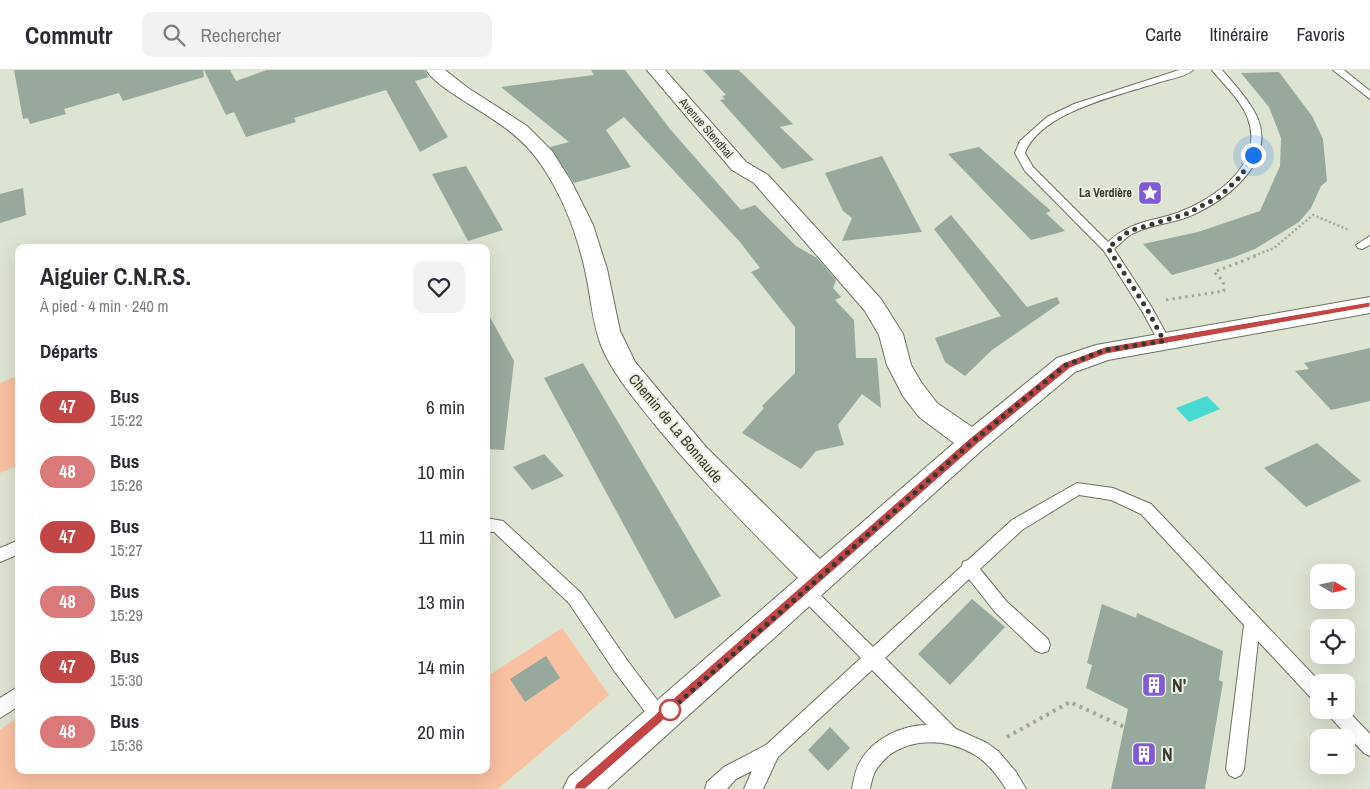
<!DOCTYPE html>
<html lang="fr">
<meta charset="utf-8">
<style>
body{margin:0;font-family:"Archivo Narrow",sans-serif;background:#f2f2f3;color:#2b2b33;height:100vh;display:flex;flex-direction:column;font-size:19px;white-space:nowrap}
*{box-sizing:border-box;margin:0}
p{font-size:16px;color:#7c7c81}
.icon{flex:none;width:28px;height:28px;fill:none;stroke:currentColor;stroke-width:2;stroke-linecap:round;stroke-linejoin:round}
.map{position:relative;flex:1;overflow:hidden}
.panel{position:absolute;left:15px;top:174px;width:475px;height:530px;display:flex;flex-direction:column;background:#fff;border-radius:10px;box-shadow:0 5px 20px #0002}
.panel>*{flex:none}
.badge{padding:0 10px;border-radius:16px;font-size:18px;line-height:32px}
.needle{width:32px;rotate:99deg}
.buttons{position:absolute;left:1310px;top:494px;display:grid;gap:10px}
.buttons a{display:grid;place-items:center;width:45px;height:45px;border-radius:10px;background:#fff;box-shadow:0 5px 20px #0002;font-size:25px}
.you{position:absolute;width:25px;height:25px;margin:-12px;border:4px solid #fff;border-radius:50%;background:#1a73e8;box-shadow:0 0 0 8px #1a73e833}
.map>.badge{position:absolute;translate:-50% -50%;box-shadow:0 0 0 2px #fff}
h2{padding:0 25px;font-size:19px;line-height:45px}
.round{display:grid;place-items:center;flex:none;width:52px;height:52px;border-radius:10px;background:#f2f2f3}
.headline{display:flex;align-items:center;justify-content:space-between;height:85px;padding:0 25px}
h1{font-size:24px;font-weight:700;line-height:38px}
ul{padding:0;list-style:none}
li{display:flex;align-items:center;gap:15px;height:65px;padding:0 25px}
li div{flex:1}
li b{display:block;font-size:19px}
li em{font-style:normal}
li .badge{min-width:55px;font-weight:700;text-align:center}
header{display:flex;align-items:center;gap:30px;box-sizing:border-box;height:70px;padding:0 25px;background:#fff;border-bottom:1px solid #e1e1e2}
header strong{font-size:24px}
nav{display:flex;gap:28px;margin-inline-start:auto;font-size:18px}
.search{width:350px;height:45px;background:#f2f2f3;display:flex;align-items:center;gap:12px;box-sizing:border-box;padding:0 18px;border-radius:10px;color:#7c7c81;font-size:19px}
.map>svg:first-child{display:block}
</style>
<header>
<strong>Commutr</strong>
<div class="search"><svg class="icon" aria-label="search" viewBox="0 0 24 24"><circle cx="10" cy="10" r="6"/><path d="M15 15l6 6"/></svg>Rechercher</div>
<nav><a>Carte</a><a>Itinéraire</a><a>Favoris</a></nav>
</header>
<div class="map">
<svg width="1370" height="719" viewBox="0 0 1370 719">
<rect width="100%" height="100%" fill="#dee4d2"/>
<g fill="#f8c1a1">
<path d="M19,305V395L0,403V313Z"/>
<path d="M562,558L609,625L498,719H0V660L19,646V700H486V607Z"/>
</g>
<path fill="#47dad3" d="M1207,326L1220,339L1189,352L1176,338Z"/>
<g fill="#97a89c">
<path d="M14,0H203L204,7L123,31L119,23L64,39L66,44L30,54L28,48L23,49Z"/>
<path d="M204,0H230L236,11L267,0H424L429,7L415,11L448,67L420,82L386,20L294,48L296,52L246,67L234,42L226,45Z"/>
<path d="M591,0H625L670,59L741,140L755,135L796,176L817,188L836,210L833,218L841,227L835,230L854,250L856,288H877L881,338L862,324L838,355L844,375L816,381L801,399L742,363L764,338L762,336L795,303V257L751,202L760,198L740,172L624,47L606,60L631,97L574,113L550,77L569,72L501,17L594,5Z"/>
<path d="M703,0H738L744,5L793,54L780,57L814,90L782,99L720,30L725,29L722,26L726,25Z"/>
<path d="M1279,2L1312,46L1323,69L1327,111L1321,116L1311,138L1299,152L1255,179L1232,188L1172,205L1143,174L1198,162L1260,141L1280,96L1281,68L1269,37L1241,3Z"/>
<path d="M979,77L1051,141L1046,143L1065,161L1031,170L948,84Z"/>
<path d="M882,86L922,162L842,171L852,148L843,141L825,103Z"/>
<path d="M466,96L503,160L468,171L432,104Z"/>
<path d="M23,118L26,145L0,153V124Z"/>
<path d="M951,145L1027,237L1057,227L1060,233L992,280L965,306L945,292L935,268L1001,246L934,159Z"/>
<path d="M486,240L514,291L504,380L486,379Z"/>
<path d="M1370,278V331L1331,340L1295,301L1309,299L1304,293Z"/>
<path d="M583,293L721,526L675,549L544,308Z"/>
<path d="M1317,373L1361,411L1306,437L1264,398Z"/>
<path d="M544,384L564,406L532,420L513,397Z"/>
<path d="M972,529L1005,557L950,615L918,584Z"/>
<path d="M1102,534L1136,548L1137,543L1223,581L1219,610L1223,612L1205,719H1111L1128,639L1086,618L1092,595L1087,593Z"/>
<path d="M546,586L560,608L525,632L510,609Z"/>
<path d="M830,657L850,678L828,701L808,680Z"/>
</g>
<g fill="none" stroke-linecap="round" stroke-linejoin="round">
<defs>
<g id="service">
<path d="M1179,0H1193C1185,7 1170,9 1160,12C1121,25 1041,41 1025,83L1033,97L1108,172C1131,151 1150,152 1177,143C1214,130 1265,94 1248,49C1241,30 1225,16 1212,0H1222C1235,15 1250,31 1258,49C1275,94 1225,131 1190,146C1171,154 1150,154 1132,164C1125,168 1120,174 1114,179L1151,236L1170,271L1168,274H1160L1142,241L1104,181L1025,101L1015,83L1020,71L1047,47L1074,34Z"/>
<path d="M1333,0H1344L1370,21V29Z"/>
<path d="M1370,166V175L1362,179L1358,178L1356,175Z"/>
<path d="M1077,413L1113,418L1151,434L1320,612L1319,633L1313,630L1258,571L1244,699L1241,705L1235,708L1229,705L1226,699L1244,555L1141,444L1111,430L1079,425L1022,460L980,499L1007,532L1048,569L1050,575L1048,581L1042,583L1036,581L995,542L969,509L885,588L956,659L987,673L998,681L1016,702L1026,719H1006C998,706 988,693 975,685C948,669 914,667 888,686C883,691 876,698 874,704C872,709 871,714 870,719H852C854,710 855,700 860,692C872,669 902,655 927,655L872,600L778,687L763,719H744L752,701L736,709L727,719H705L707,712L724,697L766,675L861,588L799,526L797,521L799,516L805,514L811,516L873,577L962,496L963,492L968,490L1012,450Z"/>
<path d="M486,448L503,451L581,523L627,590L667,643L670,649L667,655L661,658L655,655L615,602L569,533L494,462H486Z"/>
<path d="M19,470V484L0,492V478Z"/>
<path d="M19,616V636L0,648V628Z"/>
<path d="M1346,639L1370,664V686L1364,683L1329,646L1326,640Z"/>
</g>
<path id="minor" d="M426,0H445L468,18L527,56L552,81L571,111L593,155L607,199L620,261L635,292L706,377L820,489L954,373L919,347L903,326L887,295L879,265L865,241L754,113L732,100L647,0H665L746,92L768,105L881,229L903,264L911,295L921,312L937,333L972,357L1057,288L1096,275L1370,227V243L1108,290L1075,302L982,380L607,719H563L569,707L798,508C749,459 700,409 656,356C636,331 615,307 602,278C592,253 591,226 585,200C577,164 563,127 542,96C523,66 493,49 464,31C451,22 435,13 426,0Z"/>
</defs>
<use href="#service" stroke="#6b7060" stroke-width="2"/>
<use href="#minor" stroke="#6b7060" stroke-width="2"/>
<path stroke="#a2a799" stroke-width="2.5" stroke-dasharray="2 2.5" stroke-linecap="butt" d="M1254,186L1274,178L1313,145L1349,160"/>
<path stroke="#a2a799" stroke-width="3" stroke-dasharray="2.5 4" stroke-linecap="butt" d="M1166,230L1224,221L1223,211L1214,202L1258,185"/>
<path stroke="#a2a799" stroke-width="4" stroke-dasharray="3 4.5" stroke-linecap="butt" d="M1007,667L1070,632L1142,665"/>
<use href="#service" fill="#fff" fill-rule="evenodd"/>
<use href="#minor" fill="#fff" fill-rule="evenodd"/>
</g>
<path fill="#c34647" stroke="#fff" d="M1370,232V237L1106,284L1070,298L976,375L585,719H574L576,714L969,369L1063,293L1105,277Z"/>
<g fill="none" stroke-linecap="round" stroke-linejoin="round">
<path stroke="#363831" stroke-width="5" stroke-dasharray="0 9" d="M670,640L668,642L972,372L1066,295L1105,280L1164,271L1147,239L1108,178L1129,161L1186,144L1219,127L1241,106L1253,85"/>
</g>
<defs>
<symbol id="sight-square" viewBox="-11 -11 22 22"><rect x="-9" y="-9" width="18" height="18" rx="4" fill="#815bd5" stroke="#ebf1df"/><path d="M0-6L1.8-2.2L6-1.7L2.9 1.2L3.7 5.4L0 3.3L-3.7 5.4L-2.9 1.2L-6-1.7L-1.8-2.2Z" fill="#fff"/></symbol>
<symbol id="building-square" viewBox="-11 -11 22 22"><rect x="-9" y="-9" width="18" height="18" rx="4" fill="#815bd5" stroke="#ebf1df"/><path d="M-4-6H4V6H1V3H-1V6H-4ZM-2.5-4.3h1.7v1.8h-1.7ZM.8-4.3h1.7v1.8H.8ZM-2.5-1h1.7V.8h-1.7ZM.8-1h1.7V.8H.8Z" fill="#fff"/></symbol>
</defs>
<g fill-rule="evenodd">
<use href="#sight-square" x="1136" y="109" width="28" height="28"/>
<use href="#building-square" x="1140" y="601" width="28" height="28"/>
<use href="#building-square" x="1130" y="670" width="28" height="28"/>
</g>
<circle fill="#fff" stroke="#c34647" stroke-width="2.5" cx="670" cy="640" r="10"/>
<g text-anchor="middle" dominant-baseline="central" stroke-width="4" stroke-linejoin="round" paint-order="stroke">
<g font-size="12" fill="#363831" stroke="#ebf1df">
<text transform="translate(706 58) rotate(49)">Avenue Stendhal</text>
</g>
<g font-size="12" font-weight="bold" fill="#363831" stroke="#ebf1df" text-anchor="end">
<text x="1132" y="123">La Verdière</text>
</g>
<g font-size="15" fill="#363831" stroke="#ebf1df">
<text transform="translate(676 358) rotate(50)">Chemin de La Bonnaude</text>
</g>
<g font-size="18" font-weight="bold" fill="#363831" stroke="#ebf1df" text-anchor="start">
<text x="1172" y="615">N'</text>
<text x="1162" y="684">N</text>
</g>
</g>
</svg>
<div class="buttons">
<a><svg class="needle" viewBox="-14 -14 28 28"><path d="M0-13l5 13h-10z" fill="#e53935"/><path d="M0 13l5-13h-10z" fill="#7c7c81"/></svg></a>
<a><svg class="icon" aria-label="locate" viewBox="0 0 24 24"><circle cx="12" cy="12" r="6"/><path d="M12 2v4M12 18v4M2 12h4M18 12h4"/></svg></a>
<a>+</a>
<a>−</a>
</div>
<div class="you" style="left:1253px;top:85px"></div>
<section class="panel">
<div class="headline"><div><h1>Aiguier C.N.R.S.</h1><p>À pied · 4 min · 240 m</p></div><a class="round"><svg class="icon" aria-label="heart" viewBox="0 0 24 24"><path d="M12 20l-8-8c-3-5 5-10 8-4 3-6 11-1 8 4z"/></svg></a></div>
<h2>Départs</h2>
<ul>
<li><span class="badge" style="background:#c34647;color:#fff">47</span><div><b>Bus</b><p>15:22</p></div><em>6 min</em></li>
<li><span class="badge" style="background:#d9797a;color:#fff">48</span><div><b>Bus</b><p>15:26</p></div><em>10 min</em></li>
<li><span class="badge" style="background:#c34647;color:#fff">47</span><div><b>Bus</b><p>15:27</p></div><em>11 min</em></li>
<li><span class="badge" style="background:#d9797a;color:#fff">48</span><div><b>Bus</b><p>15:29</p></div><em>13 min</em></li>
<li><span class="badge" style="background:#c34647;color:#fff">47</span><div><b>Bus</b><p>15:30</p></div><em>14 min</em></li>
<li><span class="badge" style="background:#d9797a;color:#fff">48</span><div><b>Bus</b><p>15:36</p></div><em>20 min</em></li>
</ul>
</section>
</div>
